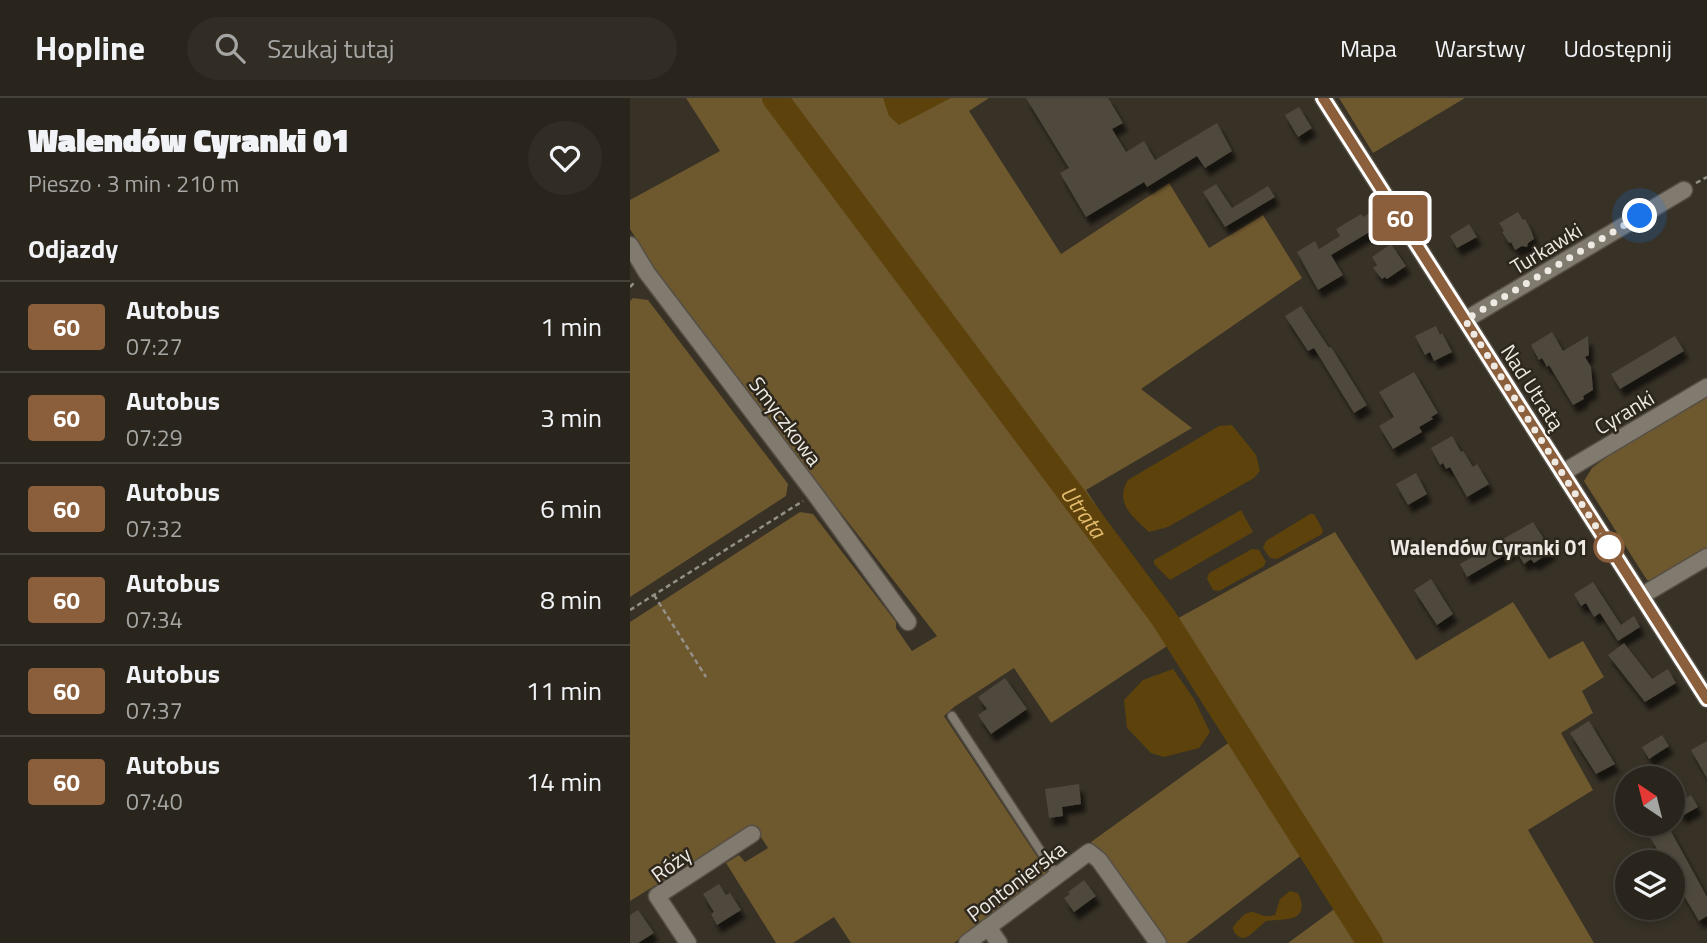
<!DOCTYPE html>
<html lang="pl">
<meta charset="utf-8">
<style>
body{margin:0;font-family:"Titillium Web",sans-serif;background:#312d25;color:#f1f3f6;height:100vh;display:flex;flex-direction:column;font-size:26px;white-space:nowrap}
*{box-sizing:border-box;margin:0}
p{font-size:23px;color:#a5a5a3}
.icon{flex:none;width:38px;height:38px;fill:none;stroke:currentColor;stroke-width:2;stroke-linecap:round;stroke-linejoin:round}
.map{position:relative;flex:1;overflow:hidden}
.drawer{display:flex;flex-direction:column;background:#29251c;width:630px}
.drawer>*{flex:none}
.badge{padding:0 14px;border-radius:5px;font-size:24px;line-height:46px}
.needle{width:46px;rotate:325deg}
.tools{position:absolute;left:985px;top:668px;display:grid;gap:14px}
.tools a{display:grid;place-items:center;width:70px;height:70px;border-radius:50%;background:#29251c;box-shadow:0 4px 10px #0003,0 0 0 2px #45423b;font-size:35px}
.you{position:absolute;width:35px;height:35px;margin:-18px;border:5px solid #fff;border-radius:50%;background:#1a73e8;box-shadow:0 0 0 10px #1a73e833}
.map>.badge{position:absolute;translate:-50% -50%;box-shadow:0 0 0 4px #fff}
h2{padding:0 28px;font-size:26px;line-height:63px}
.round{display:grid;place-items:center;flex:none;width:74px;height:74px;border-radius:37px;background:#312d25}
.headline{display:flex;align-items:center;justify-content:space-between;height:119px;padding:0 28px}
h1{font-size:33px;font-weight:800;line-height:52px}
ul{padding:0;list-style:none}
li{display:flex;align-items:center;gap:21px;height:91px;padding:0 28px;border-top:2px solid #45423b}
li div{flex:1}
li b{display:block;font-size:26px}
li em{font-style:normal}
li .badge{min-width:77px;font-weight:700;text-align:center}
header{display:flex;align-items:center;gap:42px;box-sizing:border-box;height:98px;padding:0 35px;background:#29251c;border-bottom:2px solid #45423b}
header strong{font-size:33px}
nav{display:flex;gap:38px;margin-inline-start:auto;font-size:24px}
.search{width:490px;height:63px;background:#312d25;display:flex;align-items:center;gap:18px;box-sizing:border-box;padding:0 24px;border-radius:38px;color:#a5a5a3;font-size:26px}
main{display:flex;flex:1;min-height:0}
.map>svg:first-child{display:block}
</style>
<header>
<strong>Hopline</strong>
<div class="search"><svg class="icon" aria-label="search" viewBox="0 0 24 24"><circle cx="10" cy="10" r="6"/><path d="M15 15l6 6"/></svg>Szukaj tutaj</div>
<nav><a>Mapa</a><a>Warstwy</a><a>Udostępnij</a></nav>
</header>
<main>
<section class="drawer">
<div class="headline"><div><h1>Walendów Cyranki 01</h1><p>Pieszo · 3 min · 210 m</p></div><a class="round"><svg class="icon" aria-label="heart" viewBox="0 0 24 24"><path d="M12 20l-8-8c-3-5 5-10 8-4 3-6 11-1 8 4z"/></svg></a></div>
<h2>Odjazdy</h2>
<ul>
<li><span class="badge" style="background:#8b5e3c;color:#fff">60</span><div><b>Autobus</b><p>07:27</p></div><em>1 min</em></li>
<li><span class="badge" style="background:#8b5e3c;color:#fff">60</span><div><b>Autobus</b><p>07:29</p></div><em>3 min</em></li>
<li><span class="badge" style="background:#8b5e3c;color:#fff">60</span><div><b>Autobus</b><p>07:32</p></div><em>6 min</em></li>
<li><span class="badge" style="background:#8b5e3c;color:#fff">60</span><div><b>Autobus</b><p>07:34</p></div><em>8 min</em></li>
<li><span class="badge" style="background:#8b5e3c;color:#fff">60</span><div><b>Autobus</b><p>07:37</p></div><em>11 min</em></li>
<li><span class="badge" style="background:#8b5e3c;color:#fff">60</span><div><b>Autobus</b><p>07:40</p></div><em>14 min</em></li>
</ul>
</section>
<div class="map">
<svg width="1077" height="845" viewBox="0 0 1077 845">
<defs>
<filter id="shadow"><feDropShadow dx="4.5" dy="8" stdDeviation="2" flood-color="#0009"/></filter>
</defs>
<rect width="100%" height="100%" fill="#373126"/>
<g fill="#6e582e">
<path d="M56,0H359L339,13L431,156L539,85L579,150L633,117L672,180L511,291L562,330L456,392L543,523L705,434L786,562L883,504L919,561L953,543L974,579L952,593L963,615L931,635L963,692L898,732L964,845H658L707,809L673,756L556,845H533L461,744L601,643L540,546L421,625L384,570L324,609L314,618L418,775L324,845H221L204,819L163,845H146L96,765L109,757L115,764L138,750L123,727L0,803V524L170,414L183,416L266,524V530L282,553L307,538L60,222L22,166L0,131V102L90,53Z"/>
<path d="M709,0H835L743,55Z"/>
<path d="M3,200L18,202L158,386L156,398L0,499V203Z"/>
<path d="M1077,298V452L1026,482H1017L954,383L962,370L982,355Z"/>
</g>
<g fill="#5d430b">
<path d="M253,0H321L269,27L259,18Z"/>
<path d="M602,327L626,357L630,373L624,380L538,429L519,434C503,419 484,405 498,382L589,328Z"/>
<path d="M611,412L623,434L540,482L524,466V462Z"/>
<path d="M680,416H684L693,432L692,436L647,461L640,460L633,450L636,443Z"/>
<path d="M622,451L629,452L636,464L633,469L589,493L583,492L577,481L579,475Z"/>
<path d="M543,571L564,601L580,634L569,650L534,659L521,655L497,630L494,602L513,582Z"/>
<path d="M660,793L668,795C682,825 654,821 636,823L620,837L615,840C608,840 603,835 603,829C625,800 624,823 645,817L650,801Z"/>
</g>
<g fill="none" stroke-linecap="round" stroke-linejoin="round">
<path stroke="#5d430b" stroke-width="26" id="s1" d="M145,0L533,519L740,845"/>
</g>
<g fill="#4f493d" filter="url(#shadow)">
<path d="M396,0H478L493,25L482,31L496,54L514,43L525,62L587,25L602,53L575,70L567,58L517,89L514,84L456,119L430,75L439,70Z"/>
<path d="M669,9L682,30L668,39L655,17Z"/>
<path d="M586,86L602,110L638,88L645,99L595,129L573,94Z"/>
<path d="M744,112L753,126L701,157L713,177L688,192L667,154L685,143L689,151L710,138L706,131L731,116L733,119Z"/>
<path d="M888,114L893,122L895,121L901,132L904,141L898,145L897,149L892,148L885,152L881,144L879,145L872,134L874,133L869,125Z"/>
<path d="M839,126L847,139L827,150L820,138Z"/>
<path d="M761,146L776,168L757,181L755,179L752,181L743,170L747,167L742,159Z"/>
<path d="M671,208L699,250L701,249L737,307L724,315L684,250L678,253L655,218Z"/>
<path d="M806,228L810,237L812,235L822,254L804,263L800,254L795,257L785,238Z"/>
<path d="M922,234L933,253L958,238L959,257L955,259L961,269L963,292L953,298L954,301L943,307L919,267L917,269L912,260L909,262L901,247Z"/>
<path d="M1045,238L1054,253L990,291L981,276Z"/>
<path d="M784,274L808,315L801,319L803,321L789,329L792,334L763,351L749,328L764,319L749,294Z"/>
<path d="M822,338L831,354L833,353L843,369L847,366L859,386L837,399L820,369L816,371L813,365L810,367L801,350Z"/>
<path d="M786,375L797,396L778,407L766,386Z"/>
<path d="M903,424L922,453L904,465L901,461L894,466L885,451L837,479L830,466Z"/>
<path d="M801,481L823,516L807,527L784,492Z"/>
<path d="M963,484L991,527L1004,518L1010,529L988,543L970,515L964,519L956,505L951,508L944,496Z"/>
<path d="M994,545L1022,581L1038,571L1046,585L1015,604L978,557Z"/>
<path d="M375,580L397,611L361,636L348,617L357,611L348,599Z"/>
<path d="M959,623L985,666L966,676L940,635Z"/>
<path d="M1032,637L1039,648L1019,661L1012,649Z"/>
<path d="M1077,643V680L1061,652Z"/>
<path d="M449,686L451,706L432,709L433,718L419,720L415,691Z"/>
<path d="M1061,697L1068,709L1052,718L1045,706Z"/>
<path d="M1038,728L1077,799V818L1069,823L1043,779V765H1035L1020,739Z"/>
<path d="M454,782L466,798L444,814L434,800L440,796L438,794Z"/>
<path d="M89,786L96,797L100,795L111,812L87,827L81,816L84,814L73,796Z"/>
<path d="M8,812L24,835L8,845H0V817Z"/>
</g>
<g fill="none" stroke-linecap="round" stroke-linejoin="round">
<defs>
<path id="service" d="M322,618L427,778"/>
<g id="minor">
<path d="M693,0L1077,601"/>
<path d="M0,147L17,175L185,396L278,524"/>
<path d="M835,222L1054,92"/>
<path d="M932,375L1077,289"/>
<path d="M1011,498L1077,459"/>
<path d="M358,829L369,845"/>
<path d="M58,845L27,798L122,736"/>
<path d="M337,845L459,754L469,762L528,845"/>
</g>
</defs>
<use href="#service" stroke="#554f46" stroke-width="11"/>
<use href="#minor" stroke="#554f46" stroke-width="19"/>
<g stroke="#959087" stroke-width="2.5" stroke-dasharray="5 3.5" stroke-linecap="butt">
<path d="M1066,85L1077,79"/>
<path d="M0,189L6,183"/>
<path d="M24,497L76,579"/>
<path d="M0,512L173,403"/>
</g>
<use href="#service" stroke="#817a6e" stroke-width="8"/>
<use href="#minor" stroke="#817a6e" stroke-width="16"/>
</g>
<g fill="none" stroke-linecap="round" stroke-linejoin="round">
<defs>
<path id="line" d="M693,0L1077,601"/>
</defs>
<use href="#line" stroke="#fff" stroke-width="16"/>
<use href="#line" stroke="#8b5e3c" stroke-width="10"/>
<path stroke="#eeeae3" stroke-width="7" stroke-dasharray="0 12.6" d="M979,449L835,222L1010,118"/>
</g>
<circle fill="#fff" stroke="#8b5e3c" stroke-width="3.5" cx="979" cy="449" r="14"/>
<g text-anchor="middle" dominant-baseline="central" stroke-width="5" stroke-linejoin="round" paint-order="stroke">
<g font-size="21" fill="#eeeae3" stroke="#2d271d">
<text transform="translate(916 150) rotate(-31)">Turkawki</text>
<text transform="translate(903 289) rotate(57)">Nad Utratą</text>
<text transform="translate(994 314) rotate(-31)">Cyranki</text>
<text transform="translate(156 323) rotate(53)">Smyczkowa</text>
<text transform="translate(41 766) rotate(-36)">Róży</text>
<text transform="translate(386 783) rotate(-37)">Pontonierska</text>
</g>
<g font-size="21" font-weight="bold" fill="#eeeae3" stroke="#2d271d" text-anchor="end">
<text x="958" y="449">Walendów Cyranki 01</text>
</g>
<g font-size="23" font-style="italic" fill="#e3ba6d" stroke="#2d271d">
<text stroke="none"><textPath href="#s1" startOffset="516">Utrata</textPath></text>
</g>
</g>
</svg>
<div class="tools">
<a><svg class="needle" viewBox="-14 -14 28 28"><path d="M0-13l5 13h-10z" fill="#e53935"/><path d="M0 13l5-13h-10z" fill="#a5a5a3"/></svg></a>
<a><svg class="icon" aria-label="layers" viewBox="0 0 24 24"><path d="M12 4l9 5-9 5-9-5zM3 14l9 5 9-5"/></svg></a>
</div>
<div class="you" style="left:1010px;top:118px"></div>
<b class="badge" style="left:770px;top:120px;background:#8b5e3c;color:#fff">60</b>
</div>
</main>
